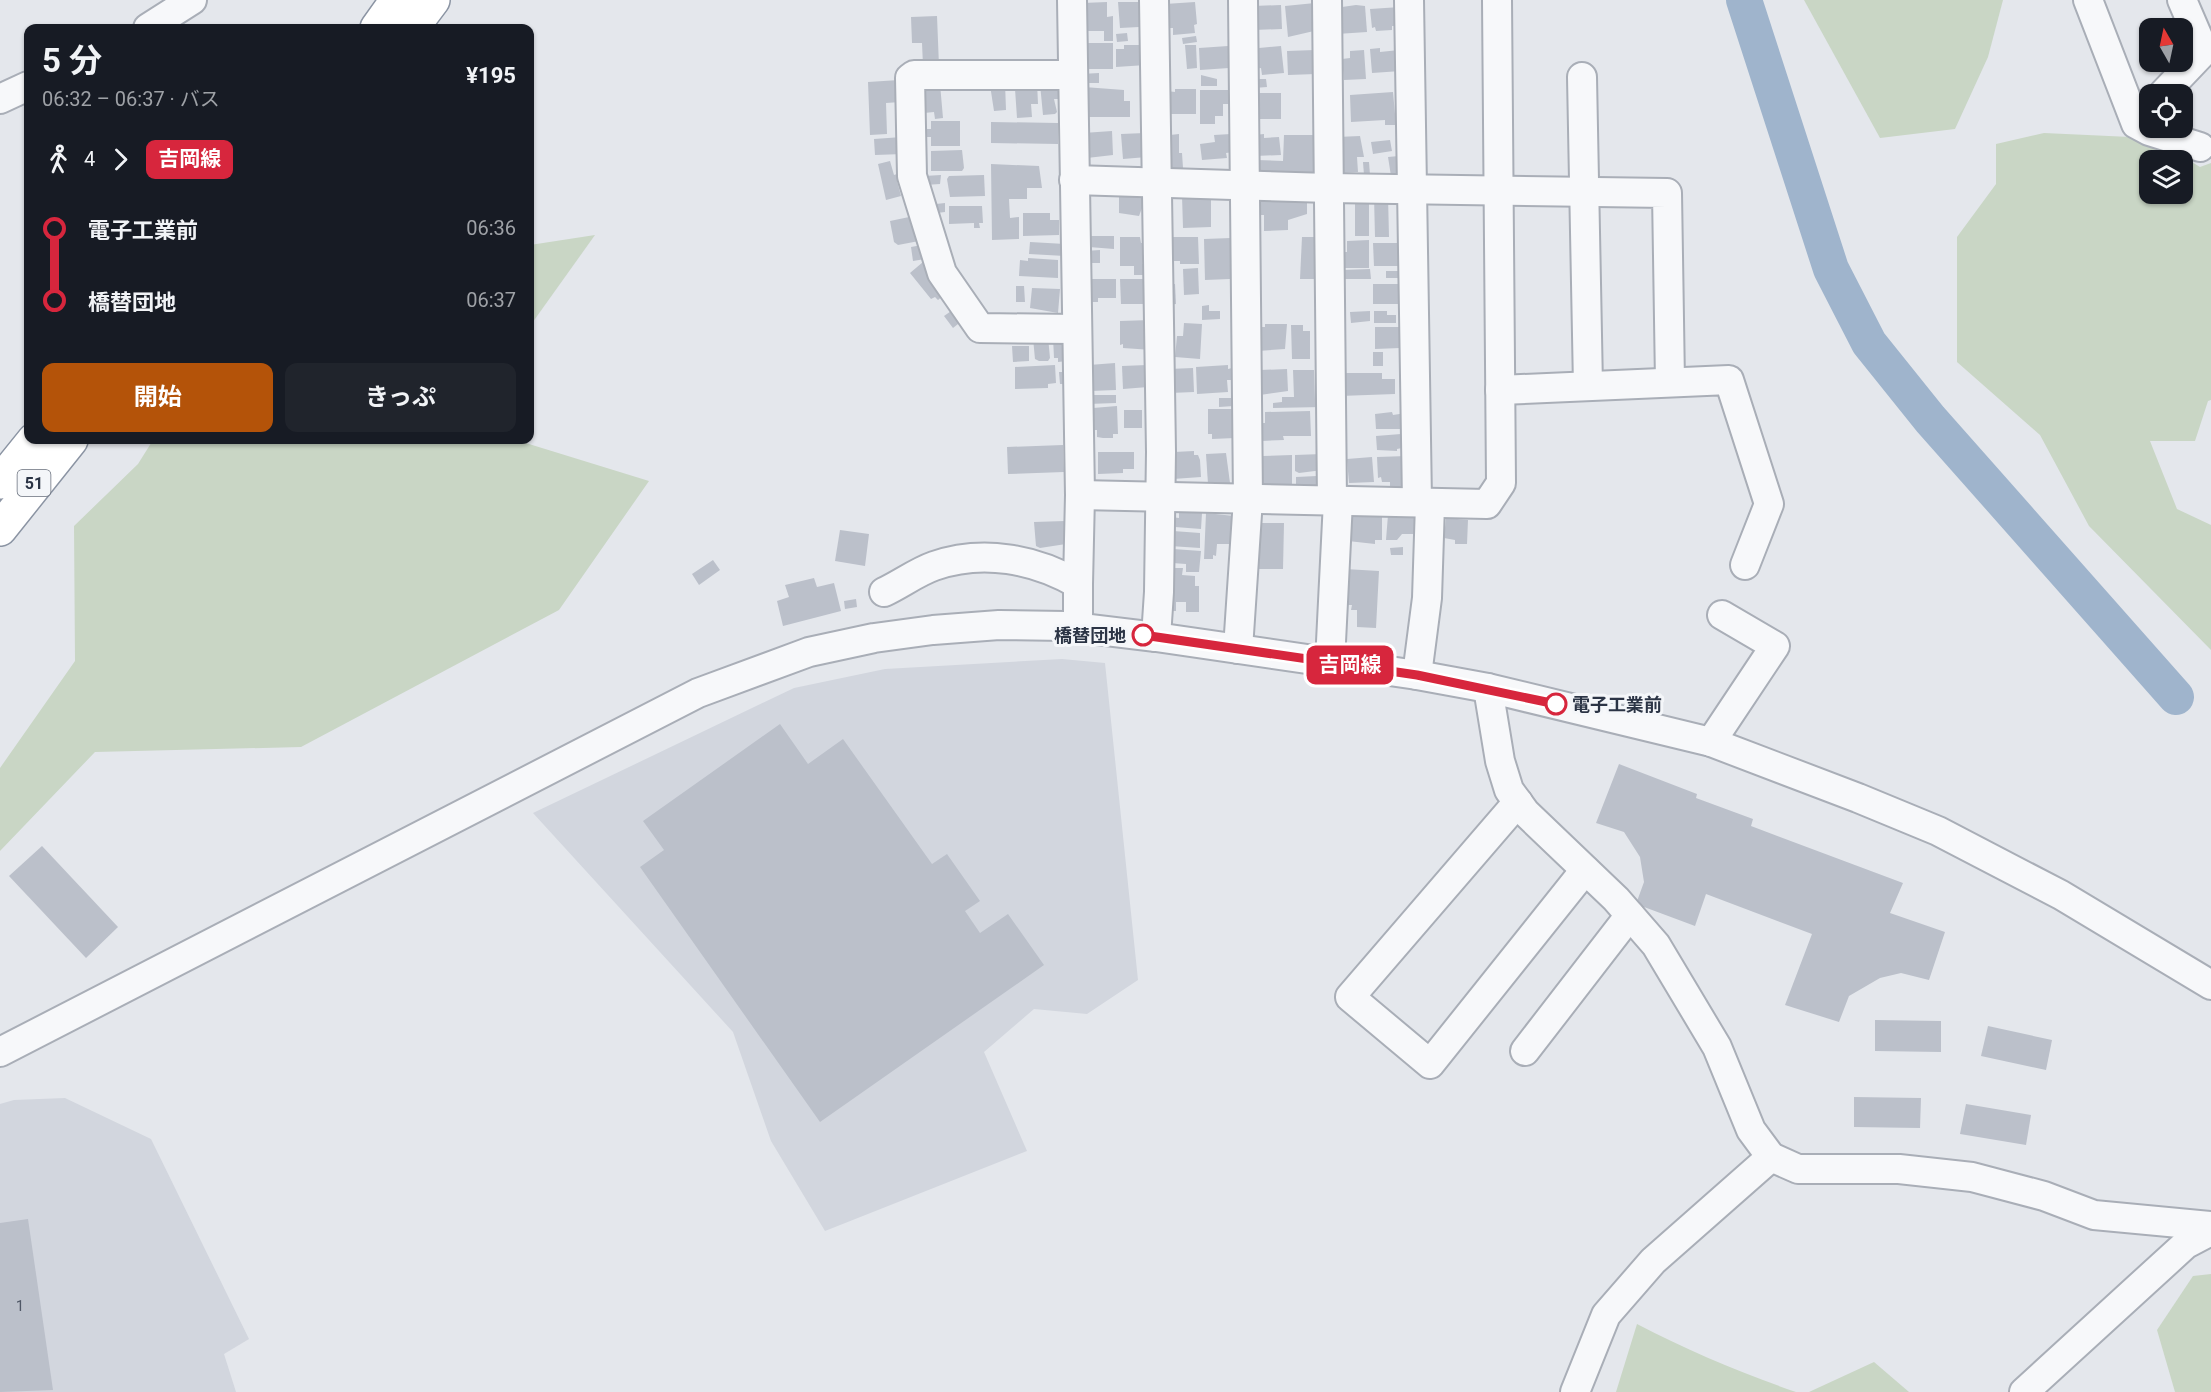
<!DOCTYPE html>
<html lang="ja">
<meta charset="utf-8">
<style>
body{margin:0;font-family:Roboto,"Noto Sans JP",sans-serif;background:#20242c;color:#f1f3f6;height:100vh;display:flex;flex-direction:column;font-size:22px;white-space:nowrap}
*{box-sizing:border-box;margin:0}
p{font-size:20px;color:#9ea1a6}
.icon{flex:none;width:33px;height:33px;fill:none;stroke:currentColor;stroke-width:2;stroke-linecap:round;stroke-linejoin:round}
.map{position:relative;flex:1;overflow:hidden}
.panel{position:absolute;left:24px;top:24px;width:510px;height:420px;display:flex;flex-direction:column;background:#171b24;border-radius:12px;box-shadow:0 2px 4px #0004}
.panel>*{flex:none}
.badge{padding:0 12px;border-radius:9px;font-size:21px;line-height:39px}
.needle{width:39px;rotate:351deg}
.tools{position:absolute;left:2139px;top:18px;display:grid;gap:12px}
.tools a{display:grid;place-items:center;width:54px;height:54px;border-radius:12px;background:#171b24;box-shadow:0 2px 4px #0004;font-size:30px}
.map>.badge{position:absolute;translate:-50% -50%;box-shadow:0 0 0 3px #fff}
.legs{display:flex;align-items:center;gap:9px;height:66px;padding:0 18px;font-size:20px}
.legs p{margin-inline-start:auto}
.head{display:flex;align-items:center;justify-content:space-between;height:102px;padding:0 18px}
h1{font-size:33px;font-weight:700;line-height:45px}
.action{display:flex;gap:12px;margin-top:auto;padding:12px 18px}
.action a{flex:1;height:69px;border-radius:12px;background:#b45309;color:#fff;font-size:24px;font-weight:700;line-height:69px;text-align:center}
.action a+a{background:#20242c;color:#f1f3f6}
ul{padding:0 18px;list-style:none}
li{display:flex;align-items:center;gap:21px;height:72px;font-size:22px}
li i{display:grid;place-items:center;width:9px;height:100%;margin:0 8px;background:currentColor}
li i::after{content:'';width:15px;height:15px;margin:-8px;border:4px solid;border-radius:50%;background:#171b24}
li p{margin-inline-start:auto}
li:first-child i{background:linear-gradient(#0000 50%,currentColor 0)}
li:last-child i{background:linear-gradient(currentColor 50%,#0000 0)}
.map>svg:first-child{display:block}
</style>
<div class="map">
<svg width="2211" height="1392" viewBox="0 0 2211 1392">
<rect width="100%" height="100%" fill="#e4e7ec"/>
<g fill="#d2d6de">
<path d="M1062,659L1105,663L1138,980L1087,1014L1034,1009L984,1052L1027,1151L825,1231L771,1141L733,1032L533,813L794,688L885,669Z"/>
<path d="M65,1098L151,1139L249,1339L224,1354L236,1392H0V1104L14,1100Z"/>
</g>
<g fill="#c9d6c5" fill-rule="evenodd">
<path d="M1804,0H2003L1988,57L1955,129L1880,138Z"/>
<path d="M2044,133L2152,138L2200,167L2211,163V400L2208,401L2195,441H2150L2177,509L2211,525V650L2089,526L2040,435L1957,362V237L1996,184V144ZM2150,160H2182V194H2150Z"/>
<path d="M595,235L530,326V245Z"/>
<path d="M153,440H516L649,481L559,610L301,747L95,752L0,851V768L75,661L74,526L138,464Z"/>
<path d="M2211,1274V1392H2175L2157,1330L2193,1276Z"/>
<path d="M1637,1324C1689,1351 1741,1373 1796,1392H1616Z"/>
<path d="M1874,1362L1909,1392H1809Z"/>
</g>
<g fill="none" stroke-linecap="round" stroke-linejoin="round">
<path stroke="#9fb4cc" stroke-width="36" d="M1744,0L1831,269L1869,343L1930,419L2176,697"/>
</g>
<g fill="#bbc0ca">
<path d="M1107,2V17L1113,16V41H1104V31H1083V3Z"/>
<path d="M1118,2H1146V23H1139V27L1120,28Z"/>
<path d="M1195,2L1197,24L1194,25L1195,33L1173,35V28H1169V22H1167L1165,4Z"/>
<path d="M1315,3L1314,31L1288,37L1285,6Z"/>
<path d="M1281,5L1282,29L1254,30L1253,6Z"/>
<path d="M1356,5L1365,6L1367,32L1337,34L1335,8Z"/>
<path d="M1400,7L1401,26H1392V30L1376,31L1375,27L1372,28L1370,9Z"/>
<path d="M937,16L939,66H923L922,43H912L911,17Z"/>
<path d="M1127,33L1128,41L1117,42L1116,34Z"/>
<path d="M1196,36L1197,42L1183,44L1182,38Z"/>
<rect x="1085" y="43" width="28" height="26"/>
<path d="M1124,45H1142L1146,65L1116,67V49H1124Z"/>
<path d="M1185,45H1196L1197,68L1187,69Z"/>
<path d="M1228,46L1229,68L1200,70L1199,48Z"/>
<path d="M1281,46L1284,73L1262,75L1261,68L1254,69L1252,52L1259,51V48Z"/>
<path d="M1380,48V52L1399,50L1401,71L1372,73L1370,49Z"/>
<path d="M1315,50L1316,74L1288,75L1287,51Z"/>
<path d="M1364,50L1366,79L1344,80L1342,59L1350,58V51Z"/>
<path d="M1099,73V83H1081V74Z"/>
<path d="M1201,75L1217,79V86H1201Z"/>
<path d="M1253,79H1266L1267,87L1254,88Z"/>
<path d="M899,80L900,102L886,103L887,134L870,135L868,82Z"/>
<path d="M1037,82L1038,104H1031L1032,117L1017,118L1015,89Z"/>
<path d="M1062,82L1064,99H1054L1057,112L1055,114L1043,115L1040,84Z"/>
<path d="M1005,83L1006,110L994,111L990,85Z"/>
<path d="M940,84L943,118L935,119L934,112L924,113L921,86Z"/>
<path d="M1084,87L1124,90V101H1130V117H1083Z"/>
<path d="M1175,89H1196V114H1167V91L1175,92Z"/>
<path d="M1200,90H1230V104H1223V116H1215V124H1200Z"/>
<path d="M1393,92L1396,125H1385V120L1351,122L1350,95Z"/>
<rect x="1254" y="93" width="27" height="26"/>
<path d="M931,121H960V146H931V137H927L926,129H931Z"/>
<path d="M991,122L1058,123V144L991,143Z"/>
<path d="M1112,131L1113,155L1087,158L1083,133Z"/>
<path d="M1145,133L1147,157L1123,159L1121,134Z"/>
<path d="M1179,134V153H1182L1183,168L1181,171L1170,172V135Z"/>
<path d="M1231,134L1233,152L1226,153L1227,158L1202,160L1200,144L1215,142L1214,135Z"/>
<path d="M1264,134V138L1279,137L1281,155L1255,156L1254,135Z"/>
<path d="M1284,135H1317L1316,175L1256,174V160L1283,161Z"/>
<path d="M1360,136L1364,157H1357L1358,172L1338,173L1337,137Z"/>
<path d="M902,137L903,154L875,155L874,139Z"/>
<path d="M1390,140L1392,151L1373,154L1371,142Z"/>
<path d="M962,150L964,168L962,171H931V151Z"/>
<path d="M1399,156L1402,174L1391,176L1388,157Z"/>
<path d="M890,161L894,175L900,173L902,180L897,181L901,196L886,200L878,164Z"/>
<path d="M1363,162H1369L1370,175H1364Z"/>
<path d="M991,164L1039,166L1042,188H1027V199H1009L1010,218L1019,217V239L992,240Z"/>
<path d="M941,175L940,184L925,185L924,176Z"/>
<path d="M984,175L985,196L950,197L947,179L949,176Z"/>
<path d="M1119,192L1147,196V208H1142L1139,216L1119,213Z"/>
<path d="M1182,196H1211V227L1183,228Z"/>
<path d="M1307,196V214L1288,220V230L1264,231V215H1259V197Z"/>
<rect x="1355" y="196" width="14" height="40"/>
<path d="M1374,196H1388L1389,237H1375Z"/>
<path d="M945,203V212L937,213L936,204Z"/>
<path d="M949,206H982L983,223H979L980,228H974V223L949,224Z"/>
<path d="M1023,213H1050V220H1059V235L1023,236Z"/>
<path d="M914,216L919,241L898,245L894,242L890,221Z"/>
<path d="M1089,236H1114V249L1089,247Z"/>
<path d="M1120,237H1140L1141,243H1148V253H1142V264H1149L1150,275H1134V266H1120Z"/>
<path d="M1169,237H1198L1199,264H1180V261H1169Z"/>
<path d="M1302,237H1317L1318,279H1300Z"/>
<path d="M1231,238L1230,279L1205,280L1204,239Z"/>
<path d="M1369,240V268H1344L1343,252H1347V241Z"/>
<path d="M1030,242L1065,244V256L1029,254Z"/>
<path d="M1373,243H1402V266H1374Z"/>
<path d="M922,245L925,259L913,261L911,247Z"/>
<path d="M1100,250V263H1086L1085,251Z"/>
<path d="M1028,258L1058,260V278L1019,276L1020,260L1028,261Z"/>
<path d="M923,262L935,277L944,295L938,300L935,297L931,299L910,273Z"/>
<path d="M1198,268L1199,294L1184,295L1183,269Z"/>
<path d="M1370,269L1371,279H1342V270Z"/>
<rect x="1386" y="271" width="16" height="7"/>
<path d="M1085,279H1116V298H1098V302H1085Z"/>
<path d="M1120,279H1149L1150,304H1121Z"/>
<path d="M1175,284L1176,304L1167,305L1166,285Z"/>
<path d="M1373,284H1401V301L1399,304H1373Z"/>
<path d="M1016,286H1024L1025,302H1016Z"/>
<path d="M1032,288L1060,289L1058,313L1030,308Z"/>
<path d="M1209,305V311H1220V319L1202,320V306Z"/>
<path d="M954,309L963,320L953,328L944,316Z"/>
<path d="M1370,311V321L1351,323L1350,312Z"/>
<path d="M1374,311H1387V315H1396V323H1374Z"/>
<path d="M1151,320L1152,350L1123,348V344L1120,345V321Z"/>
<path d="M1184,323L1202,324L1200,359L1175,357L1177,336H1183Z"/>
<path d="M1265,324H1287L1285,349L1258,351L1259,327H1265Z"/>
<path d="M1291,325H1303V331H1310V359H1292Z"/>
<path d="M1375,327H1400V348L1375,349Z"/>
<path d="M1066,336L1067,361L1058,362V358H1054L1053,337Z"/>
<path d="M1048,337L1050,358L1048,361H1039L1035,359L1033,338Z"/>
<path d="M1012,346H1029V361L1013,362Z"/>
<rect x="1373" y="352" width="10" height="14"/>
<path d="M1115,363L1116,390L1090,391L1089,365Z"/>
<path d="M1055,365L1056,383L1048,384V388L1015,389V367Z"/>
<path d="M1147,365L1148,387L1123,389L1122,366Z"/>
<path d="M1228,365V369L1232,368L1233,380H1227L1228,392L1197,394L1196,367Z"/>
<path d="M1193,368L1194,392L1170,393L1169,369Z"/>
<path d="M1287,369L1288,391L1260,395V370Z"/>
<path d="M1293,370H1314L1315,400H1322V407L1273,408V403L1282,402V397H1294Z"/>
<path d="M1059,372H1064L1065,384H1060Z"/>
<path d="M1340,373H1382V379H1395V394L1340,396Z"/>
<path d="M1089,395H1116V403L1088,404Z"/>
<path d="M1219,398H1234V406L1219,407Z"/>
<path d="M1117,406L1118,434H1113V438H1103L1097,437V430H1086L1093,408Z"/>
<path d="M1208,409H1234L1235,438L1212,439V434H1208Z"/>
<rect x="1124" y="410" width="18" height="18"/>
<path d="M1310,411L1311,436H1283L1284,440L1261,441V423H1265V412Z"/>
<path d="M1392,412L1393,415L1406,413L1407,419L1400,420L1402,429H1376L1375,414Z"/>
<path d="M1401,434L1402,448L1397,449V451L1377,450L1376,436Z"/>
<path d="M1063,445L1064,472L1008,474L1007,447Z"/>
<path d="M1194,451V455H1198L1200,460L1201,477L1173,479L1172,463L1175,462L1174,452Z"/>
<path d="M1098,452H1134V469H1123V473L1098,474Z"/>
<path d="M1226,453L1230,483L1208,484L1206,454Z"/>
<path d="M1322,454L1323,470L1299,473L1295,471V455Z"/>
<path d="M1292,455V485L1264,486L1262,480L1263,456Z"/>
<path d="M1407,456V488L1390,489V482H1382L1381,477L1378,478L1377,457Z"/>
<path d="M1372,457L1374,482L1349,483L1347,459Z"/>
<path d="M1317,476V484L1322,483L1323,491L1296,492V477Z"/>
<path d="M1179,511L1202,513L1201,529L1175,527L1176,521H1171V517L1179,518Z"/>
<path d="M1206,513L1234,516L1232,544H1217L1216,556L1213,555V559H1204Z"/>
<path d="M1352,513L1382,516V540H1375V544L1348,541L1349,515Z"/>
<path d="M1388,515L1414,516V534H1402L1397,540H1386Z"/>
<path d="M1446,518L1468,520L1467,544H1455V540L1444,538Z"/>
<path d="M1065,521L1066,544L1040,548L1036,546L1034,522Z"/>
<path d="M1259,523H1284L1283,569H1259Z"/>
<path d="M840,530L869,534L865,566L835,561Z"/>
<path d="M1173,531L1200,533V548L1170,546Z"/>
<path d="M1403,547V555H1391L1390,548Z"/>
<path d="M1173,549L1201,551L1199,572H1186V564L1172,563Z"/>
<path d="M713,560L720,570L699,585L692,574Z"/>
<path d="M1168,568H1183L1182,575L1195,576V586H1199V612H1186V602H1176V611H1167Z"/>
<path d="M1345,569L1379,571L1376,628L1357,627V610H1351L1352,605H1347L1349,580H1344Z"/>
<path d="M814,578L817,587L834,583L841,611L783,626L777,601L789,597L785,585Z"/>
<path d="M856,599L857,607L845,609L844,601Z"/>
<path d="M780,724L808,764L843,739L932,864L947,854L980,901L965,911L980,933L1008,914L1044,965L820,1122L640,867L664,850L643,821Z"/>
<path d="M1619,764L1697,794L1696,798L1753,819L1751,826L1903,883L1890,913L1945,932L1929,980L1901,973L1880,978L1849,996L1839,1022L1785,1005L1812,934L1706,894L1695,926L1636,904L1644,882L1640,857L1624,832L1596,823Z"/>
<path d="M42,846L118,927L86,958L9,876Z"/>
<path d="M1875,1020L1941,1021V1052L1875,1051Z"/>
<path d="M1988,1026L2052,1040L2046,1070L1981,1056Z"/>
<path d="M1854,1097L1921,1098L1920,1128L1854,1127Z"/>
<path d="M1966,1104L2031,1115L2026,1145L1960,1134Z"/>
<path d="M28,1219L53,1390L0,1392V1223Z"/>
</g>
<g fill="none" stroke-linecap="round" stroke-linejoin="round">
<defs>
<g id="minor">
<path d="M1072,0L1080,495L1078,584"/>
<path d="M1154,0L1161,452L1159,592L1156,637"/>
<path d="M1327,0L1332,501"/>
<path d="M1409,0L1417,501"/>
<path d="M2088,0L2136,124L2149,131L2200,147"/>
<path d="M148,28L192,0"/>
<path d="M1073,75H914L910,78L912,176L942,273L980,328L1076,329"/>
<path d="M1582,77L1588,386"/>
<path d="M2163,94L2204,51L2182,0"/>
<path d="M0,99L28,86"/>
<path d="M1074,180L1329,188L1667,193L1670,382"/>
<path d="M1500,390L1729,380L1769,504L1745,565"/>
<path d="M1080,495L1487,504L1501,483L1497,0"/>
<path d="M884,592C901,584 917,572 934,566C983,549 1035,559 1078,584V627"/>
<path d="M1238,649L1248,499L1243,0"/>
<path d="M1330,662L1338,501"/>
<path d="M1417,675L1427,598L1430,504"/>
<path d="M1488,688L1500,761L1509,790L1525,812L1616,899L1656,945L1717,1047L1751,1130L1771,1157L1798,1169H1899L1972,1177L2044,1196L2094,1215L2211,1226"/>
<path d="M1711,742L1775,646L1722,615"/>
<path d="M1518,802L1350,997L1430,1064L1585,870"/>
<path d="M1525,1051L1630,915"/>
<path d="M0,1052L698,693L809,652L874,638L933,630L999,625L1065,626L1156,637L1417,675L1488,688L1711,742L1858,798L1938,831L2061,895L2211,985"/>
<path d="M1575,1392L1606,1315L1653,1261L1771,1157"/>
<path d="M2024,1392L2186,1244L2211,1231"/>
</g>
<g id="highway">
<path d="M377,28L397,0"/>
<path d="M412,28L433,0"/>
<path d="M0,482L34,440"/>
<path d="M0,529L71,440"/>
</g>
</defs>
<use href="#minor" stroke="#a9aeb7" stroke-width="32"/>
<use href="#highway" stroke="#8b94a3" stroke-width="36"/>
<use href="#minor" stroke="#f7f8fa" stroke-width="28"/>
<use href="#highway" stroke="#fff" stroke-width="33"/>
</g>
<g fill="none" stroke-linecap="round" stroke-linejoin="round">
<defs>
<path id="line-1" d="M1143,635L1417,675L1556,704"/>
</defs>
<use href="#line-1" stroke="#fff" stroke-width="14"/>
<use href="#line-1" stroke="#d7263d" stroke-width="9"/>
</g>
<g fill="#fff" stroke="#d7263d" stroke-width="3">
<circle cx="1143" cy="635" r="10"/>
<circle cx="1556" cy="704" r="10"/>
</g>
<g text-anchor="middle" dominant-baseline="central" stroke-width="6" stroke-linejoin="round" paint-order="stroke">
<g font-size="15" fill="#4f5766">
<text x="20" y="1306">1</text>
</g>
<rect fill="#f4f6f9" stroke="#676e7b" stroke-width="1.5" x="17.5" y="470" width="33" height="26" rx="4.5"/>
<g font-size="16" font-weight="bold" fill="#2b3445">
<text x="34" y="483">51</text>
</g>
<g font-size="18" font-weight="bold" fill="#2b3445" stroke="#f4f6f9" text-anchor="end">
<text x="1126" y="635">橋替団地</text>
<text x="1572" y="704" text-anchor="start">電子工業前</text>
</g>
</g>
</svg>
<div class="tools">
<a><svg class="needle" viewBox="-14 -14 28 28"><path d="M0-13l5 13h-10z" fill="#e53935"/><path d="M0 13l5-13h-10z" fill="#9ea1a6"/></svg></a>
<a><svg class="icon" aria-label="locate" viewBox="0 0 24 24"><circle cx="12" cy="12" r="6"/><path d="M12 2v4M12 18v4M2 12h4M18 12h4"/></svg></a>
<a><svg class="icon" aria-label="layers" viewBox="0 0 24 24"><path d="M12 4l9 5-9 5-9-5zM3 14l9 5 9-5"/></svg></a>
</div>
<b class="badge" style="left:1350px;top:665px;background:#d7263d;color:#fff">吉岡線</b>
<section class="panel">
<div class="head"><div><h1>5 分</h1><p>06:32 – 06:37 · バス</p></div><b>¥195</b></div>
<div class="legs"><svg class="icon" aria-label="walk" viewBox="0 0 24 24"><circle cx="13" cy="4" r="2"/><path d="M13 8l-2 6 4 7M11 14l-3 7M7 12l3-4h3l4 4"/></svg>4<svg class="icon" aria-label="forward" viewBox="0 0 24 24"><path d="M9 5l7 7-7 7"/></svg><b class="badge" style="background:#d7263d;color:#fff">吉岡線</b></div>
<ul>
<li><i style="color:#d7263d"></i><b>電子工業前</b><p>06:36</p></li>
<li><i style="color:#d7263d"></i><b>橋替団地</b><p>06:37</p></li>
</ul>
<div class="action"><a>開始</a><a>きっぷ</a></div>
</section>
</div>
